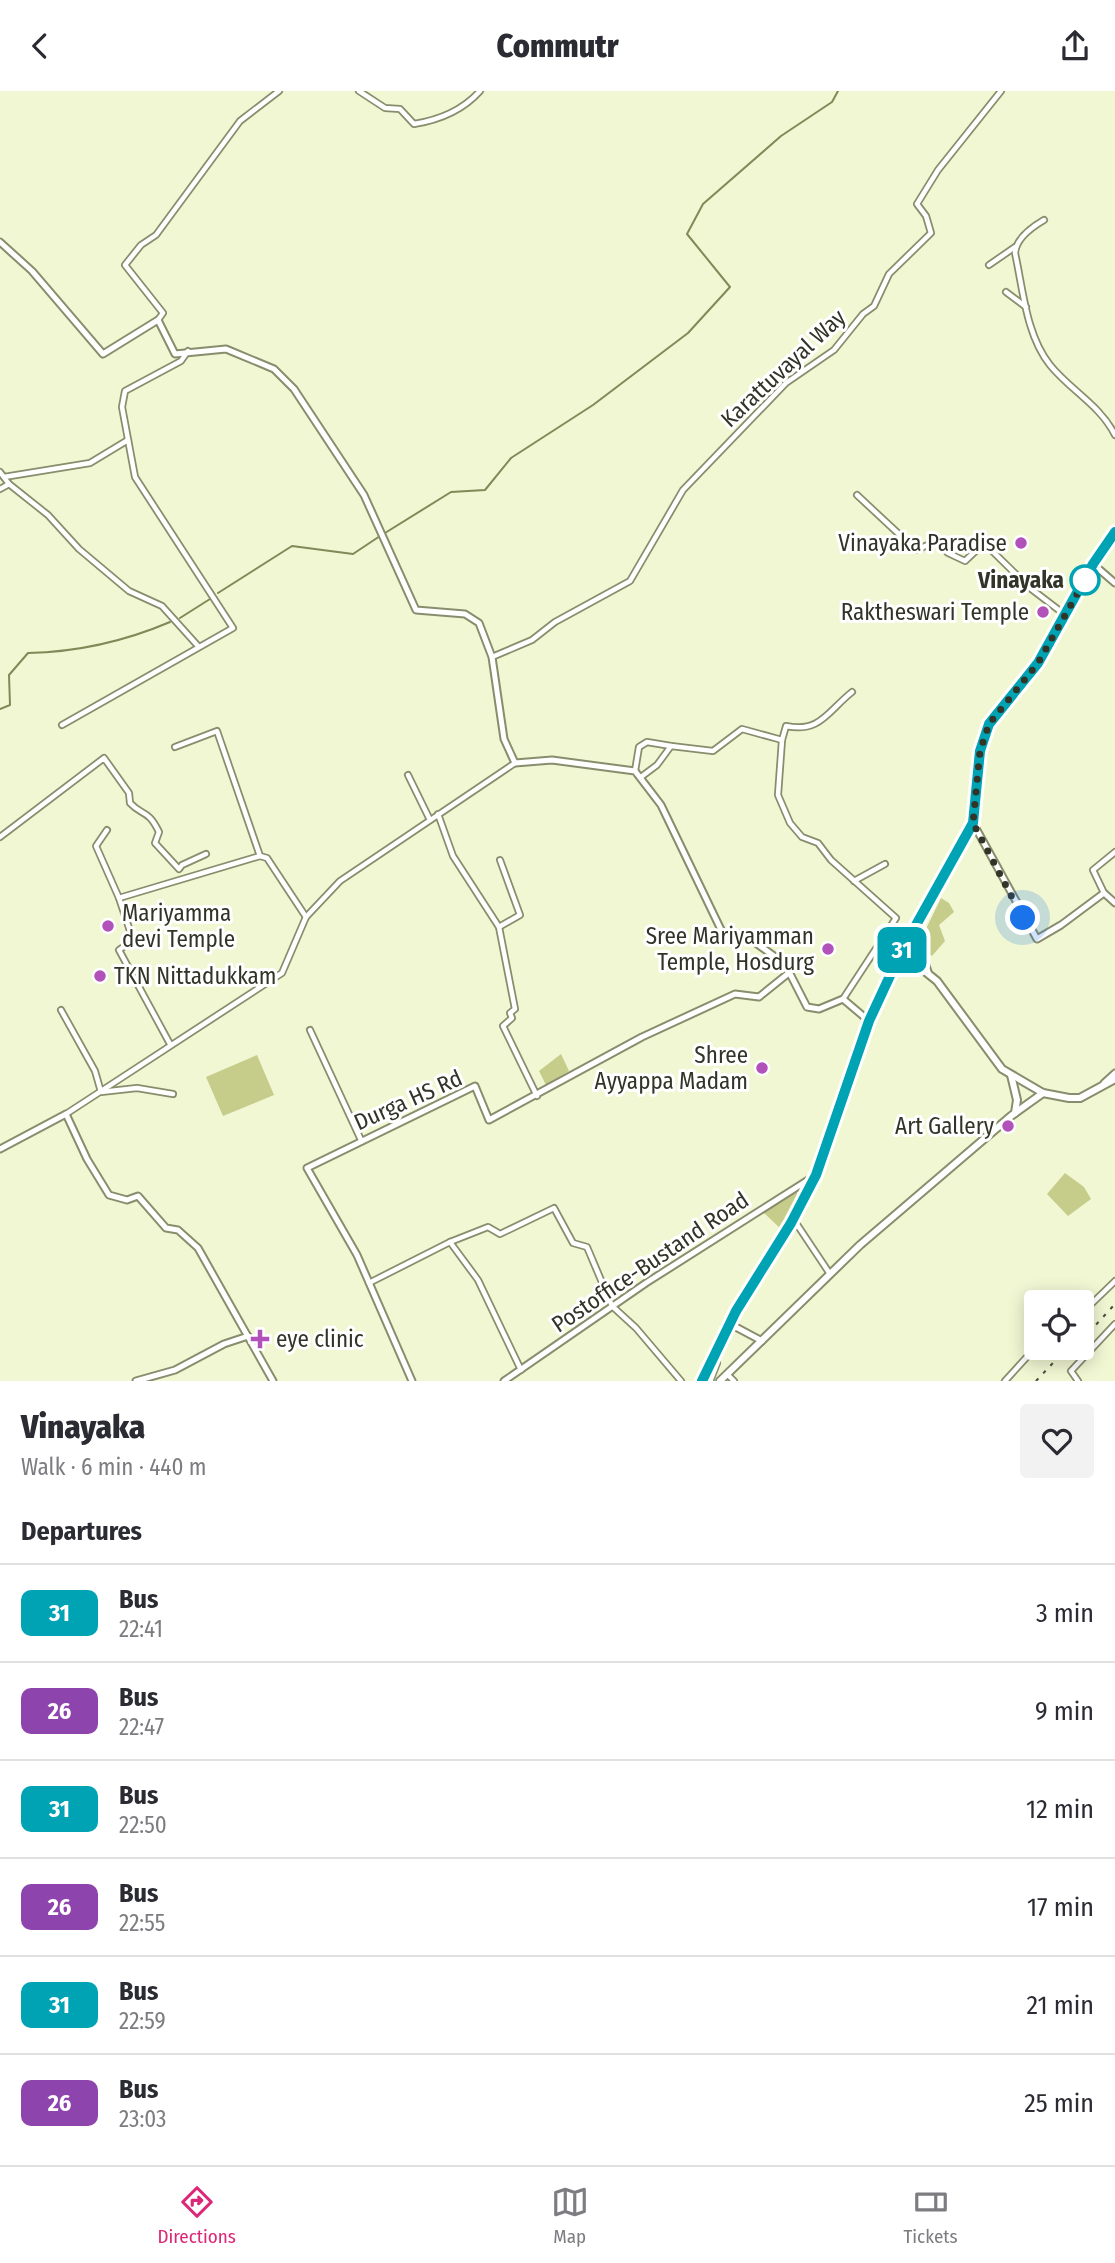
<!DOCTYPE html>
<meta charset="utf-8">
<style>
body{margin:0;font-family:"Fira Sans Condensed",sans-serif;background:#f2f2f3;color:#2b2b33;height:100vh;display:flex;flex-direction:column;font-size:26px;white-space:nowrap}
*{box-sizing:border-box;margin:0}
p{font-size:23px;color:#7c7c81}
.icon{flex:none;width:38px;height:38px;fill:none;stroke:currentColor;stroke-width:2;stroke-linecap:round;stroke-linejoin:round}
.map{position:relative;height:1290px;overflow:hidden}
.side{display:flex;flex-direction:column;background:#fff;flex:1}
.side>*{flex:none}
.badge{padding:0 14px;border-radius:10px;font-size:24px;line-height:46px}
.buttons{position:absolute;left:1024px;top:1199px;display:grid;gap:14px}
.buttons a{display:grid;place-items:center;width:70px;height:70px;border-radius:7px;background:#fff;box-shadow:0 4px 18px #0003;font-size:35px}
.you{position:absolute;width:35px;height:35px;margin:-18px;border:5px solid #fff;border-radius:50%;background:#1a73e8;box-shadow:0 0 0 10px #1a73e833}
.map>.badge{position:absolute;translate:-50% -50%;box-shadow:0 0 0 4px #fff}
h2{padding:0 21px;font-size:26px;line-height:63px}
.round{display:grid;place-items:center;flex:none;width:74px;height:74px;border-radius:7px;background:#f2f2f3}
.summary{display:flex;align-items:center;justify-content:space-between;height:119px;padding:0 21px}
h1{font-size:33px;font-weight:800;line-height:52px}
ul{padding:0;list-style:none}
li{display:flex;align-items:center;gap:21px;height:98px;padding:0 21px;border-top:2px solid #e1e1e2}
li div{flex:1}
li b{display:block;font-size:26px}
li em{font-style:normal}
li .badge{min-width:77px;font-weight:700;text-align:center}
header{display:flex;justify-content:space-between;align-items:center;height:91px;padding:0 21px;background:#fff;font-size:32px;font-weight:800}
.dock{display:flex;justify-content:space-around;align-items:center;height:98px;border-top:2px solid #e1e1e2;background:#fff;font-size:19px;color:#7c7c81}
.dock a{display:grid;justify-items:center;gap:4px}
.dock .selected{color:#db2777}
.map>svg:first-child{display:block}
</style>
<header><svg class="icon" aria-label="back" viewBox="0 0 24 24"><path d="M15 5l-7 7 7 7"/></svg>Commutr<svg class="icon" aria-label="share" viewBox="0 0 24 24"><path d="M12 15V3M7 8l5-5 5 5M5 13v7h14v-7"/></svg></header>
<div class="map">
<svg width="1115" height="1290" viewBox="0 0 1115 1290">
<rect width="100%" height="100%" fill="#f1f6d3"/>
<g fill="#c6cd8b">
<path d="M941,807L949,812L954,821L939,834L945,850L932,865L928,862L923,844Z"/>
<path d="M561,963L569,980L546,994L539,980Z"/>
<path d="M257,964L274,1004L223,1025L206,986Z"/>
<path d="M1065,1082L1084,1096L1091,1108L1068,1125L1047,1103Z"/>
<path d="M796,1101L799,1104L782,1139L763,1121Z"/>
</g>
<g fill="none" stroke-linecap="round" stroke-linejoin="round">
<g stroke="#828857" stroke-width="2">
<path d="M385,442L451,401L485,399L511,367L593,314L688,242L730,196L687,143L703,113L781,45L832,11L838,0"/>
<path d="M218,502L292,455L353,463L380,445"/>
<path d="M180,527L210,508"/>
<path d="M0,618L10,614L9,584L28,562C79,561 123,551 170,531"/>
</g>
<defs>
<g id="minor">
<path d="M359,0L385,17L400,18L414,33C439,29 463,19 480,0"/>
<path d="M1044,129C1032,136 1016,148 1015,162C1023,198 1026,244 1050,274C1070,299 1100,314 1115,344"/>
<path d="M989,174L1015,156"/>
<path d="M1006,201L1026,216"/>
<path d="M158,229L163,222L125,174L141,154L156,144L240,30L279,0"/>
<path d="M0,381L9,393L48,424L79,458L129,500L162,515L198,555"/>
<path d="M4,386L90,372L128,349"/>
<path d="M0,398L9,393"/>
<path d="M857,404L916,459L937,450L948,462L965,470L984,452L1030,497L1064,523"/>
<path d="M492,566L532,549L555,531L630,490L683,399L786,292L834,259L863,223L874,215L889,183L931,142L926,125L917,113L938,79L1001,0"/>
<path d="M62,634L233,537L135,386L122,316L125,300L181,270L188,260"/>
<path d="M175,656L217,640L260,765"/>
<path d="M635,680L639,656L647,651L671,655"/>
<path d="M408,684L430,729"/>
<path d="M641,686L657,674L671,655L713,660L742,638L782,649"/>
<path d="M438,723L453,765L499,836L515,918L510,922L512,927L503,935L537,1005"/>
<path d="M107,739L96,755L119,807"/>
<path d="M0,746L104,667L129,702L130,712C142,725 148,718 159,741L155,752L179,778L182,774L206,763"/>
<path d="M854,790L885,773"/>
<path d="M1104,802L1093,779L1115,761"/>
<path d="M499,836L520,824L500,769"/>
<path d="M843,908L896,827L831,769L818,752L802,746L790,732L778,704L782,649L786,635C820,642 827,621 852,601"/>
<path d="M61,919L95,980L101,1001L137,997L173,1003"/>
<path d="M310,939L361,1049"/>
<path d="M170,953L119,859L133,849L119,807L260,765L267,767L306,826"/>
<path d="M66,1023L282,882L306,826L340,790L515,672"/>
<path d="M794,1129L830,1183"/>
<path d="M450,1151L478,1189L521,1279"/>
<path d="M369,1192L450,1151L488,1136L500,1143L554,1117L573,1152L587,1156L612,1215L636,1237L681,1290"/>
<path d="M1082,1222L1115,1190"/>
<path d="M728,1284L734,1290"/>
<path d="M1005,1290L1036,1256"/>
<path d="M1078,1290L1071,1280L1115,1233"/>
</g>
<g id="tertiary">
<path d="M0,151L32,180L103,263L158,229L175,263L226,258L274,278L294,298L364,404L416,519L465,523L479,532L492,566L504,648L515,672L552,669L635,680L661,714L725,847L742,842L785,873L807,916L819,918L843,908L869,930"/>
<path d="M1093,473L1115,492"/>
<path d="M973,732L1037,848L1061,834L1104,802L1115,812"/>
<path d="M915,838L929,884"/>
<path d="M1104,992L1115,982"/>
<path d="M0,1058L66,1023L87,1068L109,1104L127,1109L138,1105L166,1137L178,1139L198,1157L273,1290"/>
<path d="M732,1234L762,1250"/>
<path d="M136,1290L175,1279L224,1253L248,1245"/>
<path d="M412,1290L357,1164L307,1077L475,995L489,1029L642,946L735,903L759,906L790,881"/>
<path d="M504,1290L646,1192L816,1084"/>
</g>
<g id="secondary">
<path d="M901,861L937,890L1002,978L1043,1002L1069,1007H1080L1115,988"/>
<path d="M1011,984L1017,1009L1015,1022"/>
<path d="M720,1290L860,1154L1011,1025L1043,1002"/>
</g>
<g id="primary">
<path d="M702,1290L736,1220L791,1132L816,1084L869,930L901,861L973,732L980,660L989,633L1038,572L1093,473L1115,441"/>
<path d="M709,1290L716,1272L714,1265"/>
</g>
</defs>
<use href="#minor" stroke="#898d6d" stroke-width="8"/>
<use href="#tertiary" stroke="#898d6d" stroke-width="9"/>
<use href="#secondary" stroke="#898d6d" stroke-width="10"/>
<use href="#primary" stroke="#898d6d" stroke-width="10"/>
<use href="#minor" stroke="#fff" stroke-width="4.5"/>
<use href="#tertiary" stroke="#fff" stroke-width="5"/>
<use href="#secondary" stroke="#fff" stroke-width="6"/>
<use href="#primary" stroke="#fff" stroke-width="7"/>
<g stroke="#4c4e3e" stroke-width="2" stroke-dasharray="3.5 7" stroke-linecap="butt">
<path d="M1082,1249L1115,1213"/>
<path d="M1036,1290L1068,1256"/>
</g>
</g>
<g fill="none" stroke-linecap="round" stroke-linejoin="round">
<defs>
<path id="line" d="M702,1290L736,1220L791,1132L816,1084L869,930L901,861L973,732L980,660L989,633L1038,572L1093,473L1115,441"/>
</defs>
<use href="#line" stroke="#fff" stroke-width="16"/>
<use href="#line" stroke="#00a3b4" stroke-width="10"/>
<path stroke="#323427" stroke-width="7" stroke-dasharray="0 12.6" d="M1023,827L973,732L980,660L989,633L1038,572L1085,489"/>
</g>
<g fill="#b152bb" stroke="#fff" stroke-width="2.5">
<circle cx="1021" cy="452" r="7"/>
<circle cx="1043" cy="521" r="7"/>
<circle cx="108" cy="835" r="7"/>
<circle cx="828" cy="858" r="7"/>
<circle cx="100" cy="885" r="7"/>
<circle cx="762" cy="977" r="7"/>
<circle cx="1008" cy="1035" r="7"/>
<path d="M256.5 1237.5h7v7h7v7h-7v7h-7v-7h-7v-7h7z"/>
</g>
<circle fill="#fff" stroke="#00a3b4" stroke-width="3.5" cx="1085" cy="489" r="14"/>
<g text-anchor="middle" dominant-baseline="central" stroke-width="6" stroke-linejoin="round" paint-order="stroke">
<g font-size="23" fill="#323427" stroke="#fff">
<text transform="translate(783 277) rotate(-43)">Karattuvayal Way</text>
<text transform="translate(408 1009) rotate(-24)">Durga HS Rd</text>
<text transform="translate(650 1171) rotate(-34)">Postoffice-Bustand Road</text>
</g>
<g font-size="23" fill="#323427" stroke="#fff" text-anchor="end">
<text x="1007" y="452">Vinayaka Paradise</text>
<text x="1029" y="521">Raktheswari Temple</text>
<text x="122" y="822" text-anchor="start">Mariyamma<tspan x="122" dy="26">devi Temple</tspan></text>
<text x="814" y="845">Sree Mariyamman<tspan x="814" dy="26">Temple, Hosdurg</tspan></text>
<text x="114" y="885" text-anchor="start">TKN Nittadukkam</text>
<text x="748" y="964">Shree<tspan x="748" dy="26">Ayyappa Madam</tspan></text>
<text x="994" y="1035">Art Gallery</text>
<text x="276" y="1248" text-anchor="start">eye clinic</text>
</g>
<g font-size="23" font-weight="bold" fill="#323427" stroke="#fff" text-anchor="end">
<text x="1064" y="489">Vinayaka</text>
</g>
</g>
</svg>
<div class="buttons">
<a><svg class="icon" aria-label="locate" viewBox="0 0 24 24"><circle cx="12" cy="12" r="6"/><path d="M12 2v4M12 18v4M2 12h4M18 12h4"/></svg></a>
</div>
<div class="you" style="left:1023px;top:827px"></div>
<b class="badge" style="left:902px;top:859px;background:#00a3b4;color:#fff">31</b>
</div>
<section class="side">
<div class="summary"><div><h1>Vinayaka</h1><p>Walk · 6 min · 440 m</p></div><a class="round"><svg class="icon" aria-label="heart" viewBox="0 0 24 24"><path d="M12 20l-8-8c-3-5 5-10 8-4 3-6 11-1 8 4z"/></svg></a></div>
<h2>Departures</h2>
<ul>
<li><span class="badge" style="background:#00a3b4;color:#fff">31</span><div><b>Bus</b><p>22:41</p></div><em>3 min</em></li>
<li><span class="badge" style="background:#8e44ad;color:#fff">26</span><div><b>Bus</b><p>22:47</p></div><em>9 min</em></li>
<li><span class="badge" style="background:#00a3b4;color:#fff">31</span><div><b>Bus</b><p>22:50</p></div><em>12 min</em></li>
<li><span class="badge" style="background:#8e44ad;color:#fff">26</span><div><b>Bus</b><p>22:55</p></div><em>17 min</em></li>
<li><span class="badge" style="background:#00a3b4;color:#fff">31</span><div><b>Bus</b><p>22:59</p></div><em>21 min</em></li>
<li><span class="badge" style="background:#8e44ad;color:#fff">26</span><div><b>Bus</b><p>23:03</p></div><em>25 min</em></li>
</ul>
</section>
<nav class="dock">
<a class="selected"><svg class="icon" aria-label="directions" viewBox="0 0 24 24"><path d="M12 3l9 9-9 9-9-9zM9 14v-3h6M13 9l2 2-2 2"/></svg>Directions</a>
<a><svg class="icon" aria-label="map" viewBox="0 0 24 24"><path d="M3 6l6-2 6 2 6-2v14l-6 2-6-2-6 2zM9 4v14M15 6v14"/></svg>Map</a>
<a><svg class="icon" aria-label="tickets" viewBox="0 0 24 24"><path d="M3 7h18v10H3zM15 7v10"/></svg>Tickets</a>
</nav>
